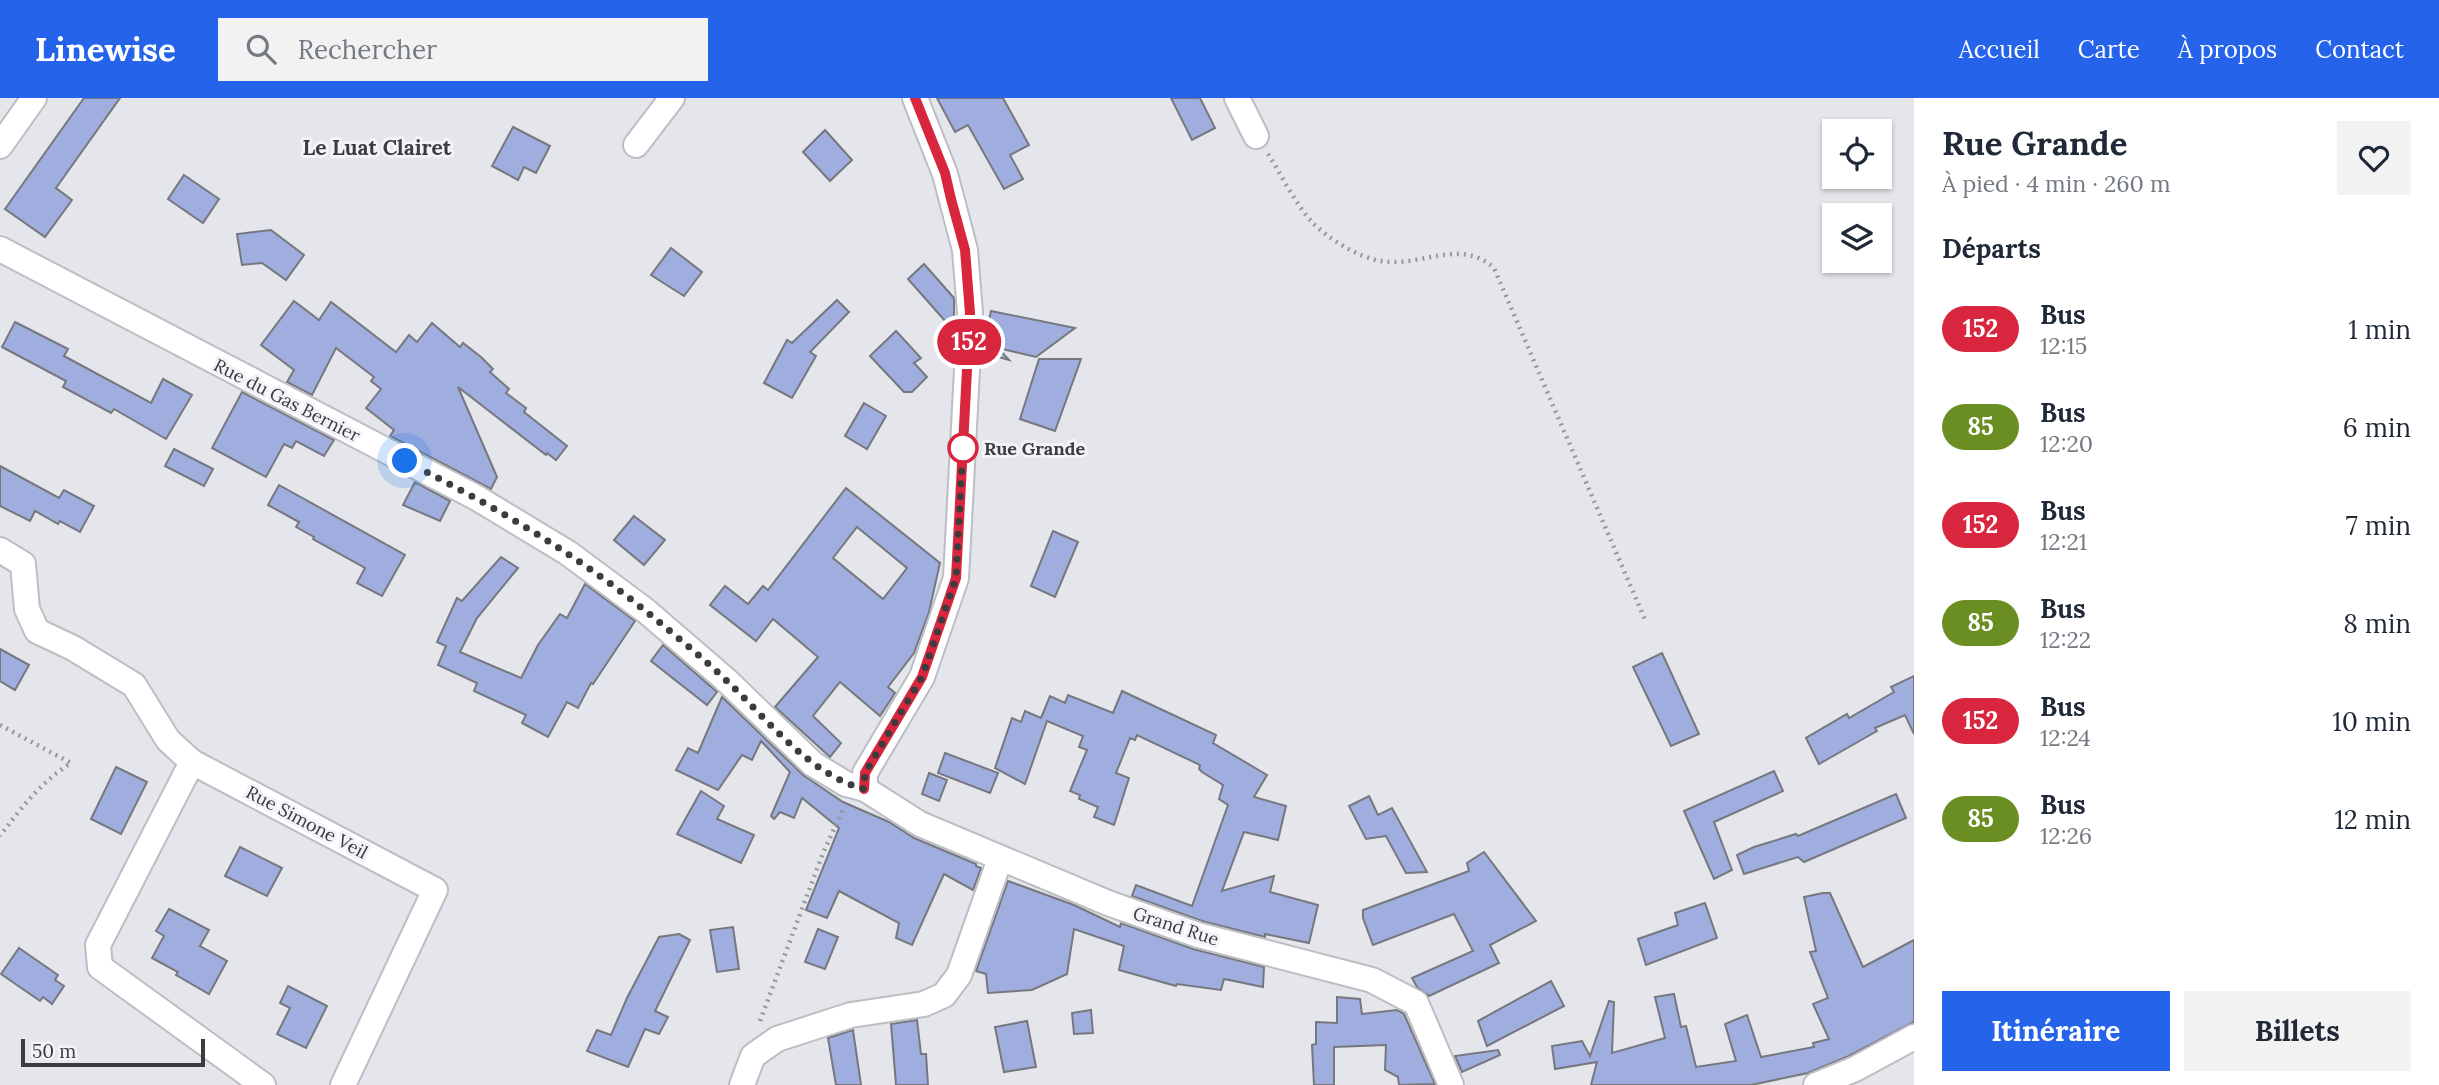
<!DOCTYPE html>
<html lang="fr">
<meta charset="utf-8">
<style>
body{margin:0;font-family:Lora,serif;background:#f2f2f3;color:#1f2937;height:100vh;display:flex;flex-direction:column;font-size:26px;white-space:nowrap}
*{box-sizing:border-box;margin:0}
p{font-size:23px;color:#747a83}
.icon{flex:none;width:38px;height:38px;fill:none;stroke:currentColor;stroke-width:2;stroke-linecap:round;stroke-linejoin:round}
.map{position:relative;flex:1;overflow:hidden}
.drawer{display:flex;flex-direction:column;background:#fff;width:525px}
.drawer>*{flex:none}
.badge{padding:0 14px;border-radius:23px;font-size:24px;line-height:46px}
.fabs{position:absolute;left:1822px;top:21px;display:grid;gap:14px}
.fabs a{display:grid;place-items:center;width:70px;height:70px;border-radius:0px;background:#fff;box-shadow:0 2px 5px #0004;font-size:35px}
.scale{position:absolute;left:21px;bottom:18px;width:184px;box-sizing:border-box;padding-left:7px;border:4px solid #3b3c3e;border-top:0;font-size:19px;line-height:24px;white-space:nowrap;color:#3b3c3e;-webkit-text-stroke:5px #f2f4fa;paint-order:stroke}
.you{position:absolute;width:35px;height:35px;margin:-18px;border:5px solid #fff;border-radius:50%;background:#1a73e8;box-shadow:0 0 0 10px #1a73e833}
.map>.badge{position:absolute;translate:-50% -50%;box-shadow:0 0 0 4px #fff}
h2{padding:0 28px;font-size:26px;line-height:63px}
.round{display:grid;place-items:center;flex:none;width:74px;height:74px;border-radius:0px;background:#f2f2f3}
.overview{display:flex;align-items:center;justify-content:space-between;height:119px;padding:0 28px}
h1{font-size:33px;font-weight:800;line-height:52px}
.cta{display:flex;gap:14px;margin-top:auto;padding:14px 28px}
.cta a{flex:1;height:80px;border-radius:0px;background:#2563eb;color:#fff;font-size:28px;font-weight:800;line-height:80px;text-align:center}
.cta a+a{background:#f2f2f3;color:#1f2937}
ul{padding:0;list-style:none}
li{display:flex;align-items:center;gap:21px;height:98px;padding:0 28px}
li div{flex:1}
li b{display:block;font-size:26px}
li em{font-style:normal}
li .badge{min-width:77px;font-weight:700;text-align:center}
header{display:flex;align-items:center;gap:42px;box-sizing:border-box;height:98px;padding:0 35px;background:#2563eb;color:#fff}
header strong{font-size:33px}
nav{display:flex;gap:38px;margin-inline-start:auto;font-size:24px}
.search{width:490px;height:63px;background:#f2f2f3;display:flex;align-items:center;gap:18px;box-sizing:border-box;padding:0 24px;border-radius:0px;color:#747a83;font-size:26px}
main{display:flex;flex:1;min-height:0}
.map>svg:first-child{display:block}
</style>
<header>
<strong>Linewise</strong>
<div class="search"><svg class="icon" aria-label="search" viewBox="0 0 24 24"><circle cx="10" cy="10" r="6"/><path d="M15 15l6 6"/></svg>Rechercher</div>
<nav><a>Accueil</a><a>Carte</a><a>À propos</a><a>Contact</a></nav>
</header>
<main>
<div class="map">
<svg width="1914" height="987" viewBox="0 0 1914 987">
<rect width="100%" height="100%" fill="#e4e6ec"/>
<g fill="#9faddf" stroke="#76787d" stroke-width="2" fill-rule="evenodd">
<path d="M84,0H120L56,90L72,102L45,139L5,111Z"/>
<path d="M937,0H1003L1029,47L1010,57L1023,81L1004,91L968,27L955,34Z"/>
<path d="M1171,0H1200L1215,30L1192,42Z"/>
<path d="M513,29L550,48L536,75L524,69L518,82L492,68Z"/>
<path d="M825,32L852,62L830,83L803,54Z"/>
<path d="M184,77L219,101L203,125L168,101Z"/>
<path d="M271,132L304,157L286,182L262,165L242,167L237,136Z"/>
<path d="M671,150L702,174L684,198L651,177Z"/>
<path d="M924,166L954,200V233L908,181Z"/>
<path d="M837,202L849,214L810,254L816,258L792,300L764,285L787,242L792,245Z"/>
<path d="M294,203L319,222L331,204L396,254L409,237L417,244L432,225L460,249L463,245L481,259L493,271L490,274L509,291L506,295L526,310L524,314L567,348L556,362L547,355L546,357L458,289L497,379L491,391L390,338L394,332L366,310L381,291L371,283L374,279L336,250L312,297L287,284L294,272L261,247Z"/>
<path d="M991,213L1075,230L1036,259L998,250L1009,262L983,255L984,234L986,236Z"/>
<path d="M15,224L68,251L64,258L151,305L163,281L192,297L166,341L114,311L111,315L63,289L66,283L2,249Z"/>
<path d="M896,233L921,260L914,265L927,279L912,294H904L870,258Z"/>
<path d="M1039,261H1081L1055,333L1020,321Z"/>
<path d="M242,294L334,342L324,358L296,343L292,350L284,346L266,379L212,350Z"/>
<path d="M864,305L886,318L867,351L845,338Z"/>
<path d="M174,351L213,371L204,388L165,368Z"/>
<path d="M0,368L59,400L64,392L94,408L80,434L60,423L58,426L35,413L30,423L0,408Z"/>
<path d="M415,384L450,403L440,423L403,407Z"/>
<path d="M279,387L405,457L382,498L357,485L365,470L313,441L314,439L296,429L299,424L268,407Z"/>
<path d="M846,390L940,465L929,514L914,555L888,589L895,595L880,618L840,584L813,618L841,645L830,659L775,609L818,559L773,521L756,543L710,507L725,488L748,506L763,488L768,492ZM857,429L907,470L883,501L833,460Z"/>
<path d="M634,418L665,442L644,467L614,442Z"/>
<path d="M1053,433L1078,444L1055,499L1031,488Z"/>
<path d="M501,459L518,470L477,520L460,554L521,580L538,547L560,516L567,520L585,486L635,523L593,586L591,585L578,610L567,604L548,639L522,625L526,617L474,593L477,585L438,567L446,548L437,544L457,500L462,503Z"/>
<path d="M663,547L717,594L707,607L651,563Z"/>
<path d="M0,551L29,567L15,592L0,583Z"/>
<path d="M1662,555L1699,636L1671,648L1633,569Z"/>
<path d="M1914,578V636L1905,617L1875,630L1877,633L1819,666L1806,640L1847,616L1849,620L1894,594L1891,589Z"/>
<path d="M1122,593L1216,637L1213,645L1267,677L1254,699L1286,708L1278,742L1244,734L1222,793L1274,778L1270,794L1318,807L1309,845L1265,836V839L1202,823L1132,798L1136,787L1192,808L1228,707L1219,701L1223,687L1202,674L1199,671L1200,667L1137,637L1135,642L1130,640L1116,675L1129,680L1114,727L1094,719L1098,709L1079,701L1080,697L1070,693L1087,652L1079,649L1083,638L1047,623L1025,686L995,670L1012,620L1021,624L1025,613L1041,620L1050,598L1065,605L1068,597L1113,615Z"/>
<path d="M722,599L803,677L843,704L889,724L914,740L976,766V768L981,770L973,792L944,776L912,847L896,840L899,825L839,793L827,820L806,812L839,730L802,700L794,720L780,714L774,721L771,718L790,674L761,643L752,662L742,657L718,692L676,672L688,650L698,655Z"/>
<path d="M945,655L998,675L990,695L938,675Z"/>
<path d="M116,669L147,684L121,736L91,721Z"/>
<path d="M1774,673L1783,693L1714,724L1732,772L1714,781L1684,713Z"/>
<path d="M929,675L947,682L939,703L922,696Z"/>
<path d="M701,693L724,708L717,721L754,737L741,765L677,736Z"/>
<path d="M1896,696L1906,720L1804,764L1798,759L1744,776L1737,757L1754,749L1796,736L1798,738Z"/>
<path d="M1369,698L1378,717L1392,710L1427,774L1406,775L1386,738L1366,741L1349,708Z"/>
<path d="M240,749L282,770L267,798L225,778Z"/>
<path d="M1484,754L1536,823L1490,847L1499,865L1429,898L1417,889L1412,880L1473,853L1454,816L1373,847L1363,820V812L1469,773L1467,765Z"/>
<path d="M1008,783L1074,807L1120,829L1121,825L1193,851L1264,869L1263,889L1224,881L1221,892L1177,886L1176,888L1119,872L1124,848L1074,831L1067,876L1032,892L988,895L986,876L976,873Z"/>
<path d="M1823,795H1830L1863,869L1914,842V924L1849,958L1808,975L1751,987H1591L1597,964L1555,971L1552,948L1582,943L1590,958L1609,903L1614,904L1612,955L1665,940L1655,899L1674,896L1681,929L1686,928L1696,969L1736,963L1725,926L1747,917L1761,959L1814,949L1813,945L1829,941L1813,906L1828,900L1810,854L1816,853L1804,799Z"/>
<path d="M1705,805L1717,840L1646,867L1638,841L1678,827L1675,815Z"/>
<path d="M169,811L209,832L200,848L227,863L209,896L176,877L178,874L152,860L164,838L156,833Z"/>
<path d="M733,829L739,871L717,874L710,832Z"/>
<path d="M818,831L838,839L825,871L805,864Z"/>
<path d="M679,836L690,842L655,913L668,919L659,936L645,931L628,969L587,953L597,932L611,937L627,900L659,839Z"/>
<path d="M19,850L58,877L55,882L64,888L52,906L43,899L40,903L1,876Z"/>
<path d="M1551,883L1564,908L1487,948L1478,923Z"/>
<path d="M288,888L327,908L306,950L277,936L290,910L280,905Z"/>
<path d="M1337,899L1360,901L1362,916L1397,912L1404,916L1435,986L1399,987L1398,979L1385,972L1386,947L1334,949V987H1314L1312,947L1316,946V924L1337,925Z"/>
<path d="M1091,912L1093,935L1074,936L1072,915Z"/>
<path d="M917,922L921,956H926L928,987H896L891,926Z"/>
<path d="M1027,923L1036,969L1004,974L995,929Z"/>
<path d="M853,932L861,987H836L828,940Z"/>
<path d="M1498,952L1500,957L1462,974L1455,958Z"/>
</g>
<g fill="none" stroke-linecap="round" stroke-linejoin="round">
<defs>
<g id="minor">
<path d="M1237,0L1256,38"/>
<path d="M636,47L672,0"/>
<path d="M0,48L34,0"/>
<path d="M0,151L477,400L568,455L646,513L725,581L813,666L846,686L865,691L920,726L1108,805L1198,837L1372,882L1416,905L1451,987"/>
<path d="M0,452L23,466L27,511L37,533L73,550L134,587L168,642L192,664L435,792L343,987"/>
<path d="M192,664L98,847L100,869L263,987"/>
<path d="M865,691V675L922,579L956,480L970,215L965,152L945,76L915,0"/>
<path d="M742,987L753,958L777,941L851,917L924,906L944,897L959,877L1000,761"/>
<path d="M1816,987L1855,971L1914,939"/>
</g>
</defs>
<use href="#minor" stroke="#bcbec4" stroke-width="28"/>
<g stroke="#97989c" stroke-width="4.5" stroke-dasharray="2 5" stroke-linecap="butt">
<path d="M1268,56C1281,76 1296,107 1312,124C1327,140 1359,160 1381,163C1420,170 1460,139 1494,170L1646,524"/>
<path d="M0,627L71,665C41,684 21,710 0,738"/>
<path d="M760,923L823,755L844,710"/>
</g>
<use href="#minor" stroke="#fff" stroke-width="24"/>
</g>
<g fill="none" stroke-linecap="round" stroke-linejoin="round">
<defs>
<path id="line" d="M864,691L865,675L922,579L956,480L970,215L965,152L951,101L945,75L915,0"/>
</defs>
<use href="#line" stroke="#fff" stroke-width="16"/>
<use href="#line" stroke="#d7263d" stroke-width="10"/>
<path stroke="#3b3c3e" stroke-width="7" stroke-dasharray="0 12.6" d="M405,363C490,406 574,454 648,515C675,537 703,560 728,584C768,622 810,677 864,691L865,675L922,579L956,480L963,348V350"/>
</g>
<circle fill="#fff" stroke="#d7263d" stroke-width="3.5" cx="963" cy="350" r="14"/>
<g text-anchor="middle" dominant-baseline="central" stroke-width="6" stroke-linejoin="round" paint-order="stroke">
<g font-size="18" fill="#3b3c3e" stroke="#f2f4fa">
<text transform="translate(287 302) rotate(27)">Rue du Gas Bernier</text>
<text transform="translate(307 724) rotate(28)">Rue Simone Veil</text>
<text transform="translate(1176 828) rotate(18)">Grand Rue</text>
</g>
<g font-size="18" font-weight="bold" fill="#3b3c3e" stroke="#f2f4fa" text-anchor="start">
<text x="984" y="350">Rue Grande</text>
</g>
<g font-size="21" font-weight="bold" fill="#3b3c3e" stroke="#f2f4fa">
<text x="377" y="49">Le Luat Clairet</text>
</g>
</g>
</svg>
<div class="fabs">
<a><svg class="icon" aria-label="locate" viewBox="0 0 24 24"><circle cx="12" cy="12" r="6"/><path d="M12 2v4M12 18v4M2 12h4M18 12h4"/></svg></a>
<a><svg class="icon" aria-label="layers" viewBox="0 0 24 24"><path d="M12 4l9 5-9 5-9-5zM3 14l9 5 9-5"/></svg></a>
</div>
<div class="scale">50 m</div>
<div class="you" style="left:405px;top:363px"></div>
<b class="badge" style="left:969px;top:244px;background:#d7263d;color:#fff">152</b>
</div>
<section class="drawer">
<div class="overview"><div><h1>Rue Grande</h1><p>À pied · 4 min · 260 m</p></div><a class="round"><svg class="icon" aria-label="heart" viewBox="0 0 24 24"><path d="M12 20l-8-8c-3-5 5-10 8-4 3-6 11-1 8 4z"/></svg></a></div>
<h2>Départs</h2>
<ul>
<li><span class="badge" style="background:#d7263d;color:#fff">152</span><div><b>Bus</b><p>12:15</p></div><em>1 min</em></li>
<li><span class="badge" style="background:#6b8e23;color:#fff">85</span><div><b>Bus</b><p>12:20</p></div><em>6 min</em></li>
<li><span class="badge" style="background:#d7263d;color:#fff">152</span><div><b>Bus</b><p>12:21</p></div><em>7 min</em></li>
<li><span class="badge" style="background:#6b8e23;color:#fff">85</span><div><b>Bus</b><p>12:22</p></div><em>8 min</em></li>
<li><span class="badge" style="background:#d7263d;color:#fff">152</span><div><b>Bus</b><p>12:24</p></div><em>10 min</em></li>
<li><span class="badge" style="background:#6b8e23;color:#fff">85</span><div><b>Bus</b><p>12:26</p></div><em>12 min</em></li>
</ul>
<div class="cta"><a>Itinéraire</a><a>Billets</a></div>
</section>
</main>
